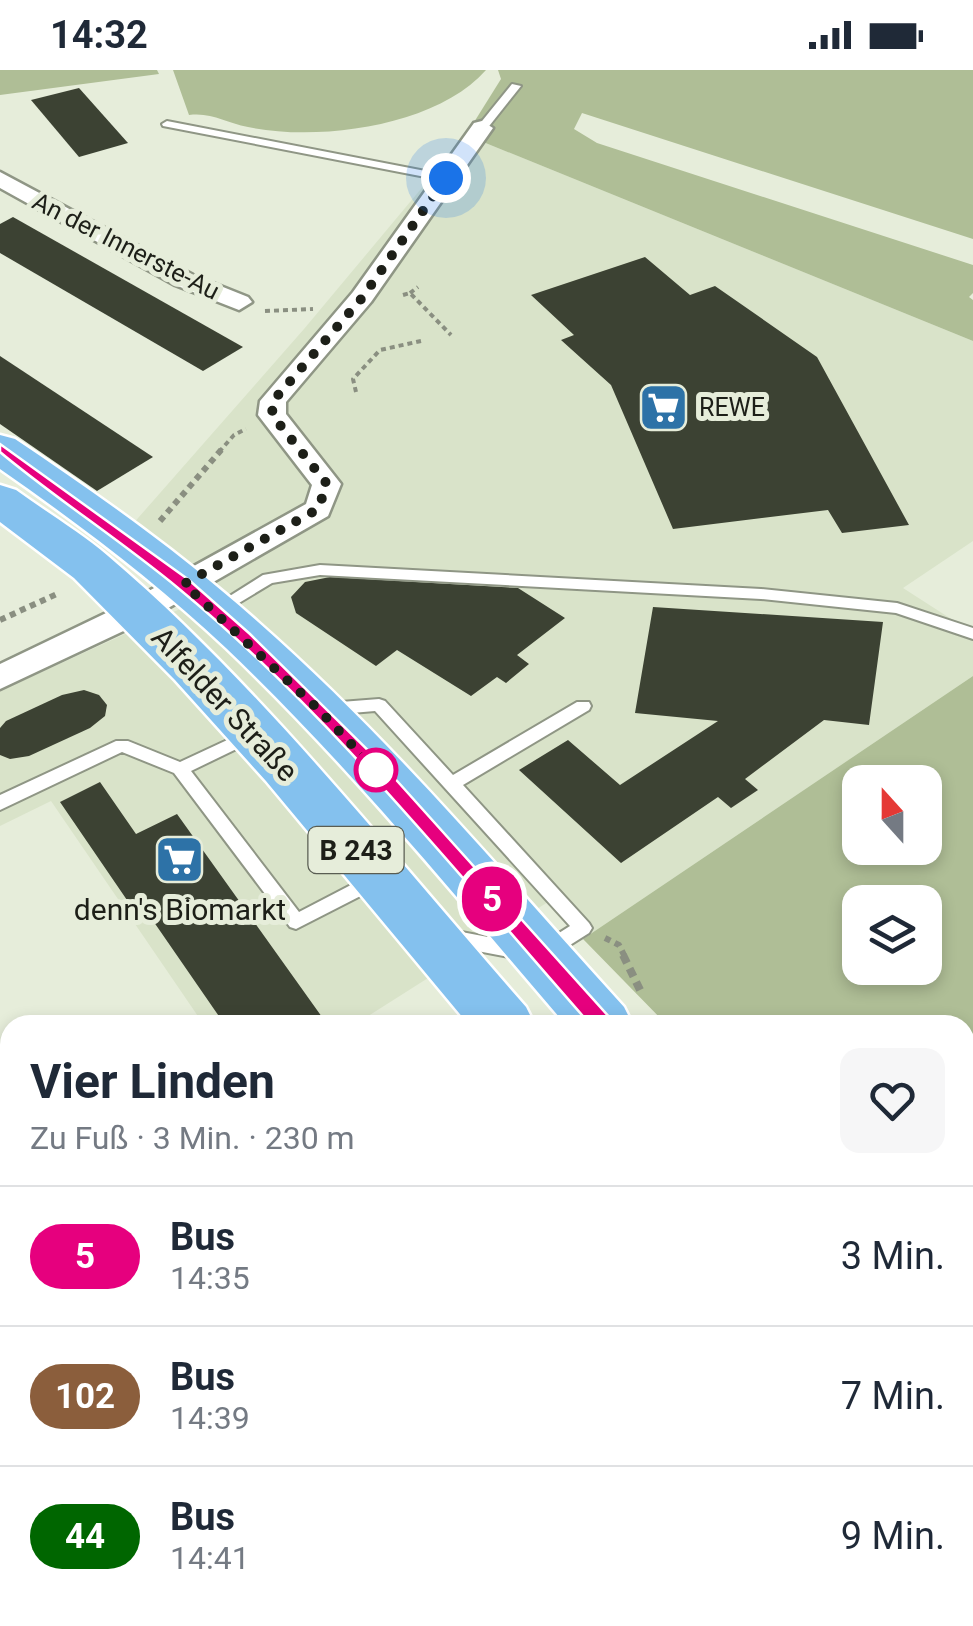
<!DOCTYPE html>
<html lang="de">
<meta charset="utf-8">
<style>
body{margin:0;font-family:Roboto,sans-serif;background:#f6f6f7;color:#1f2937;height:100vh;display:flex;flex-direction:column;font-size:38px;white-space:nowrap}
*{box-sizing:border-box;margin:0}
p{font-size:32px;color:#747a83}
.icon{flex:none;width:55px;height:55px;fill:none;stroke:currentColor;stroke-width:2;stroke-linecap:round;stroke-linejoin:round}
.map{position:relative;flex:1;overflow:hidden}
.sheet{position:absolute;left:0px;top:945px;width:975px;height:612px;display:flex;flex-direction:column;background:#fff;border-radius:30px 30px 0 0;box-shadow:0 5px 15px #0003}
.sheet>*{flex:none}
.badge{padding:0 20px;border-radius:32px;font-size:35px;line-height:65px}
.needle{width:65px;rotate:339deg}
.buttons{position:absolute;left:842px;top:695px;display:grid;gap:20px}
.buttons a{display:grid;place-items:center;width:100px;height:100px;border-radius:20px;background:#fff;box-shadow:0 5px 15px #0003;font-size:50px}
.you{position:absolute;width:50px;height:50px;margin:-25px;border:8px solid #fff;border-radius:50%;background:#1a73e8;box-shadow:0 0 0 15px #1a73e833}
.map>.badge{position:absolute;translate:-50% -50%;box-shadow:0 0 0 5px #fff}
.round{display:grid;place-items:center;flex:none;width:105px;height:105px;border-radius:20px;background:#f6f6f7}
.headline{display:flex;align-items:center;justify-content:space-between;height:170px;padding:0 30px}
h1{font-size:48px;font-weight:700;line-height:75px}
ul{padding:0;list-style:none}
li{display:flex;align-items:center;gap:30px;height:140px;padding:0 30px;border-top:2px solid #e0e1e3}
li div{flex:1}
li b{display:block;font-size:38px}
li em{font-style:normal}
li .badge{min-width:110px;font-weight:700;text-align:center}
.status{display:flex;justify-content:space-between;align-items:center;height:70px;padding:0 50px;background:#fff;direction:ltr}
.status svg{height:28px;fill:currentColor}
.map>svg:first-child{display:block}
</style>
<div class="status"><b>14:32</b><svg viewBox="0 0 49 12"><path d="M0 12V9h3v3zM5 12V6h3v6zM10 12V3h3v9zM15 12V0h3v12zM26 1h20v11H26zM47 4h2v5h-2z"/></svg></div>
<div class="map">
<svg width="973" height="1556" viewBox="0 0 973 1556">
<rect width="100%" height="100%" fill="#e6edda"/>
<path fill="#d9e3c9" d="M466,65L973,271V471L903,518L973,563V606L583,869L548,832L354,955H204L51,731L0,756V621L191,534L117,472L304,259Z"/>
<g fill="#afbe96" fill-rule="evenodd">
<path d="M0,0H157L159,4L0,25Z"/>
<path d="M173,0H486C437,56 319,72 248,57C226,53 212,42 189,45Z"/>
<path d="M498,0H973V169L582,43L574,59L597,73L973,195V223L969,227L973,230V271L466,65L501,9Z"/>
<path d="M973,606V1267L965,1259V955H667L583,869ZM860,712H925V778H860ZM860,832H925V898H860Z"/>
</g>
<g fill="#3c4233">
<path d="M79,18L128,73L79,87L31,30Z"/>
<path d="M13,147L243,277L203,301L0,183V154Z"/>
<path d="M645,187L690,225L715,216L817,287L909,455L842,463L828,440L673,459L611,315L561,270L574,265L531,225Z"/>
<path d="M0,286L153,387L97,421L0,354Z"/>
<path d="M330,507L518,518L565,548L517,585L529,594L506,613L497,607L471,626L397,580L376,596L296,543L291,527L305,512Z"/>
<path d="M653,537L883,552L869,655L824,650L745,709L758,720L731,738L718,727L621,793L519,700L568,670L620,715L718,651L635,643Z"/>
<path d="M84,620L99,625L107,635L105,646L90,658L29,686L10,689L0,685V658L6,651L62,625Z"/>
<path d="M100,712L136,764L177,744L327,954L225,955L138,829L129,833L60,732Z"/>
<path d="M10,1059V1157L0,1163V1064Z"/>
<path d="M6,1515L10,1525V1548H21L25,1556H0V1519Z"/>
<path d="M193,1548H312L317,1556H197Z"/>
<path d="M664,1548H799L805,1556H670Z"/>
</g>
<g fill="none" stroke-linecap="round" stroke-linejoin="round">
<defs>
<g id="lane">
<path d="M512,14L521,16L486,60H478V56Z"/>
<path d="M167,51L446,105L452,108L446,111L163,56L162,54Z"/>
<path d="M320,495L761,519L897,533L973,558V569L896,543L761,529L320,505L272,513L219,545H209L206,541L263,505Z"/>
<path d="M379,629L385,631L453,705L577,632H589L591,636L589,640L463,715L589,853L592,858L589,863L551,887L544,890L537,887L535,882L537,877L570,856L375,641L328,645L320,639L328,633Z"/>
<path d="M253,658L261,664L259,668L191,701L299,842L372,804H384L387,809L384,814L296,859L290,857L174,703L122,682L0,740V725L116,671H128L180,692Z"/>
<path d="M446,859L519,873L526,876L528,881L526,886L519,889L446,875L440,872L437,867L440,862Z"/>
</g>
<g id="street">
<path d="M482,51L493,58L371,232L286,332V344L341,414L328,446L149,549L0,619V594L127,533L306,434L312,415L258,345L260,331L353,222L474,53Z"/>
<path d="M0,102L193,205L248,227L252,232L239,240L175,215L0,118Z"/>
<path d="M0,1310L10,1314V1375L0,1371Z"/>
<path d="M84,1548H133L137,1556H87Z"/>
</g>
<g id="primary">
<path d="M0,365L15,369C100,426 182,484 258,552C391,669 505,806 624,937L633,955H566C456,827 349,695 226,578C156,512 79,454 0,399Z"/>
<path d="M0,415L16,420C46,442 80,462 108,486C259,614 395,788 526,937L535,955H469L266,711L175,610L74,508L0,452Z"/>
<path d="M965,1292L973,1295V1370L965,1367Z"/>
<path d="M965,1382L973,1386V1463L965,1459Z"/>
</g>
</defs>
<use href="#lane" stroke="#8f9685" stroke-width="4"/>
<use href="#street" stroke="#8f9685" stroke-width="5"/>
<use href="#primary" stroke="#fff" stroke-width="5"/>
<g stroke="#8a8f81" stroke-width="4" stroke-dasharray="5 4" stroke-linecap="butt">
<path d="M410,223L418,217"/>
<path d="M403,225L410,223L451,265"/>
<path d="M265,241L313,239"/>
<path d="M356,322L353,309L380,280L421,271"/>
<path d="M219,382L234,365L246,359"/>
</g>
<g stroke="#8a8f81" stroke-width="6" stroke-dasharray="6 5" stroke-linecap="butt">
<path d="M160,451L222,379"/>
<path d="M0,550L59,523"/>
<path d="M605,868L619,875L625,887"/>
</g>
<path stroke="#8a8f81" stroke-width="8" stroke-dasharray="9 6" stroke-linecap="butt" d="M623,885L641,922"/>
<use href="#lane" fill="#fff" fill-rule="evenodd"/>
<use href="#street" fill="#fff" fill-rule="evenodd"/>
<use href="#primary" fill="#84c1ee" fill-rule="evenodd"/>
</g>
<path fill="#e6007e" stroke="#fff" stroke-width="2.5" d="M0,374L189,510L250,564L381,693L611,949L614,955L611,961H596C464,812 332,645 178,518C120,470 55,428 0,382Z"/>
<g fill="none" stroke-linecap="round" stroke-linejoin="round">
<path stroke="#1d1f18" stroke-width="10" stroke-dasharray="0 18" d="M376,700L318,639L184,514L318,439L327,414L272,345L273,331L362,228L446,108"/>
</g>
<defs>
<symbol id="supermarket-square" viewBox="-11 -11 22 22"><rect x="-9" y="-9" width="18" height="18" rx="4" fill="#2d72a7" stroke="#e6edda"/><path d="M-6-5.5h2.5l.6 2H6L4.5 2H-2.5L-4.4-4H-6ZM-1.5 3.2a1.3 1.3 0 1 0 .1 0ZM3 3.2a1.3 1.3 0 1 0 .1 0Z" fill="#fff"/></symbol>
</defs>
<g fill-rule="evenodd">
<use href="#supermarket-square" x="636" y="310" width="55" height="55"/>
<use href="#supermarket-square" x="152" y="762" width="55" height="55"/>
</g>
<circle fill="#fff" stroke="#e6007e" stroke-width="5" cx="376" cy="700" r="20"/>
<g text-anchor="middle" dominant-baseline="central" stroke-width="10" stroke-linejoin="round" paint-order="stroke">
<g font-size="25" fill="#1d1f18" stroke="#e6edda">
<text transform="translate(126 176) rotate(27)">An der Innerste-Au</text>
</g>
<g font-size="25" fill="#1d1f18" stroke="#e6edda" text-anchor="start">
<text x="699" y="337">REWE</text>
</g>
<rect fill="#e6edda" stroke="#595d52" stroke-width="2.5" x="308.5" y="757" width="95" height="46" rx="8"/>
<g font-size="28" font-weight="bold" fill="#1d1f18">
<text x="356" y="780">B 243</text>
</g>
<g font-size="30" fill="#1d1f18" stroke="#e6edda">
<text transform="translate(225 634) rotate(47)">Alfelder Straße</text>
</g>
<g font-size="30" fill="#1d1f18" stroke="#e6edda">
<text x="180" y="839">denn's Biomarkt</text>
</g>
</g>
</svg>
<div class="buttons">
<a><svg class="needle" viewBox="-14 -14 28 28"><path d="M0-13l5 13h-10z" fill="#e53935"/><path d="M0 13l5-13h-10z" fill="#747a83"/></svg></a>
<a><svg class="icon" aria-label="layers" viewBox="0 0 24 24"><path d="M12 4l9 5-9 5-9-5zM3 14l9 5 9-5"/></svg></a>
</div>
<div class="you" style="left:446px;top:108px"></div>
<b class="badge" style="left:492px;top:829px;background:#e6007e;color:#fff">5</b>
<section class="sheet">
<div class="headline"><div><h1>Vier Linden</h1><p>Zu Fuß · 3 Min. · 230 m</p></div><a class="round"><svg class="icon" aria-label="heart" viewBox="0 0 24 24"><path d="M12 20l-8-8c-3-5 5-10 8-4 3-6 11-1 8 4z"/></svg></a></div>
<ul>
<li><span class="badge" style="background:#e6007e;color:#fff">5</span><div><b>Bus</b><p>14:35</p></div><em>3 Min.</em></li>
<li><span class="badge" style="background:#8b5e3c;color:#fff">102</span><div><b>Bus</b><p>14:39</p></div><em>7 Min.</em></li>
<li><span class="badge" style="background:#060;color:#fff">44</span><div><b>Bus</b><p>14:41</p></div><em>9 Min.</em></li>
</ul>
</section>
</div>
